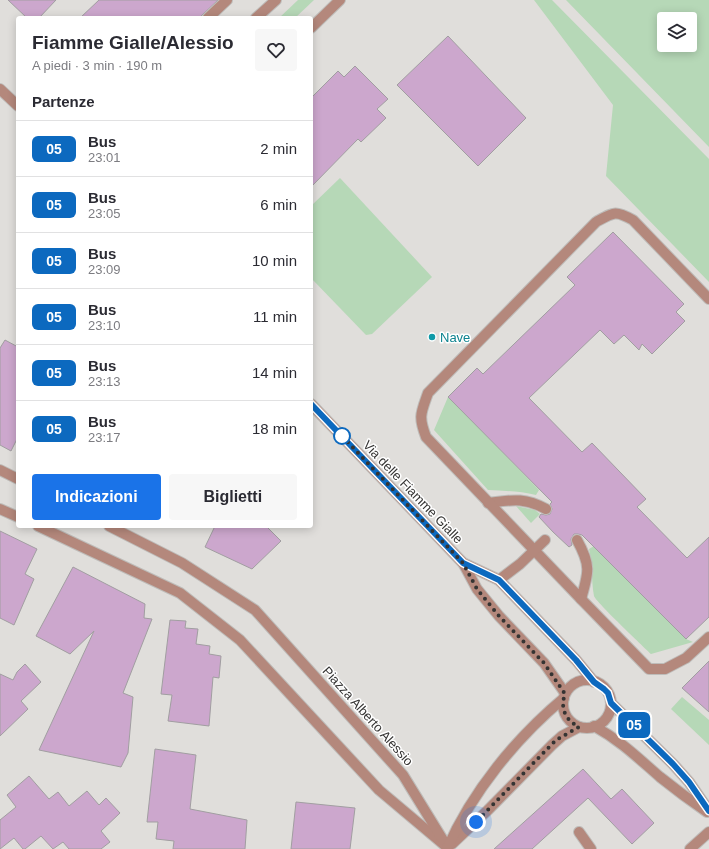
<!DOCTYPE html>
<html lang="it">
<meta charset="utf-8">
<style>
body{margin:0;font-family:Helvetica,sans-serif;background:#f7f7f7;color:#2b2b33;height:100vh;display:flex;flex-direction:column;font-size:15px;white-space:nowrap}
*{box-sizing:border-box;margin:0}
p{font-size:13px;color:#7c7c81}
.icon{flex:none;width:22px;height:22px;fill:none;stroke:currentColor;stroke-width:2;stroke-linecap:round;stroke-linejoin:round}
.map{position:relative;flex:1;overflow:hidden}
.sheet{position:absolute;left:16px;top:16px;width:297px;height:512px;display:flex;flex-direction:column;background:#fff;border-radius:4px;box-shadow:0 2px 10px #0003}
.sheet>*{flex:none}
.badge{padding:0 8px;border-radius:6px;font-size:14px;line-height:26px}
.fabs{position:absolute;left:657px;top:12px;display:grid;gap:8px}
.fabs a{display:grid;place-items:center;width:40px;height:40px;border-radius:4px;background:#fff;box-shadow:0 2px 10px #0003;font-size:20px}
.you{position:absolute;width:20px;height:20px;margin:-10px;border:3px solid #fff;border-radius:50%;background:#1a73e8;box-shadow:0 0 0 6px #1a73e833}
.map>.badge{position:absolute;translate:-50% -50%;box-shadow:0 0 0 2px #fff}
h2{padding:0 16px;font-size:15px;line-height:36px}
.round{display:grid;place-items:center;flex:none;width:42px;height:42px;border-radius:4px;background:#f7f7f7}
.head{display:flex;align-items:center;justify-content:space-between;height:68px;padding:0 16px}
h1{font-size:19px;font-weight:600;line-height:30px}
.cta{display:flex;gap:8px;margin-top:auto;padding:8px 16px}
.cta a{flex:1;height:46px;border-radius:4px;background:#1a73e8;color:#fff;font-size:16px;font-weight:600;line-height:46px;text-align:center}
.cta a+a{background:#f7f7f7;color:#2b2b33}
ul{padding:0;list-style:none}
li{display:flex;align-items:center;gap:12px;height:56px;padding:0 16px;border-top:1px solid #e1e1e2}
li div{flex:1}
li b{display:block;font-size:15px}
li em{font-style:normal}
li .badge{min-width:44px;font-weight:700;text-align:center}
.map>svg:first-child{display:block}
</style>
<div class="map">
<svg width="709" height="849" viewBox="0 0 709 849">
<rect width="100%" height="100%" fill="#e0dedb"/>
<g fill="#b6d8b7" fill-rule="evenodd">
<path d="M298,0H314L295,18H279Z"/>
<path d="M534,0H552L709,159V282L606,176L613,105Z"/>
<path d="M566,0H709V147ZM664,19H690V45H664Z"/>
<path d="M340,178L432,277L372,334L366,335L311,278V206Z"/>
<path d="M448,397L467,415L539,490L536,495C520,491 504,491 488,490L434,430Z"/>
<path d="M516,506L535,510L540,514L531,523Z"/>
<path d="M594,546L686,639L693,642L651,654C643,646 596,602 594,596C591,580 593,565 589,549Z"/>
<path d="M682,697L709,720V745L671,709Z"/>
</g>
<g fill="#cca7cd" stroke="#a19ea1">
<path d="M8,0H56L39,18H27Z"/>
<path d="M99,0H218L199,18H80Z"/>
<path d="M448,36L526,118L478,166L397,85Z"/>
<path d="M355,66L388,99L377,109L386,118L361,142L358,139L311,187V98L338,71L344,77Z"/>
<path d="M613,232L684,304L676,312L685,321L652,354L642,344L639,350L624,335L614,344L600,330L529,398L582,452L592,443L646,499L637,507L687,558L709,537V617L686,639L582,535L578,534H574L571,539L572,545L569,547L553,532L539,517L541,514L546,515L550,514L552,509L550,504L552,502L448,397L477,368L483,374L575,285L567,277Z"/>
<path d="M5,340L18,347V437L11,451L0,445V348Z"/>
<path d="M215,526H266L281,541L252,569L205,547Z"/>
<path d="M0,531L37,549L25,574L34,579L14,625L0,618Z"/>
<path d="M73,567L145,604L144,618L152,619L123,693L133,697L128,753L121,767L39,750L94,631L70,654L36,636Z"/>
<path d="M170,620L186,621L185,628L198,629L196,644L210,646L209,654L221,656L219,678L213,677L209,726L168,721L172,695L161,694Z"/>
<path d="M709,661V712L682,688Z"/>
<path d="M25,664L41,682L21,701L28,709L0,736V674L13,680L17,672Z"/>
<path d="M155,749L196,755L190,809L247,820L245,849H173L174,841L156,839L158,822H147Z"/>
<path d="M583,769L611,799L622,789L654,823L632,844L588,798L532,849H494Z"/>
<path d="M29,776L49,799L58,792L69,806L87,791L99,805L106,798L120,813L101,831L110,842L101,849H69L63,842L53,849L41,836L25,849H23L14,838L0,849V820L16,807L7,795Z"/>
<path d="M296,802L355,808L350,849H291Z"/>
</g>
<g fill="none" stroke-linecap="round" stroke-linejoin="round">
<defs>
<g id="minor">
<path d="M208,18L227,0"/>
<path d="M256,18L276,0"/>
<path d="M311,28L340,0"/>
<path d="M0,89L18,106"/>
<path d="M311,404L463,563L477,589L499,616L544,663L565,693"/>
<path d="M0,470L18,479"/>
<path d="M488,503C512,500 524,497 546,509"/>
<path d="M0,509L18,517"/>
<path d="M38,526L180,593L240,640L379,790L448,848"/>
<path d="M109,526L182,563L255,610L403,775L443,840"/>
<path d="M577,540C591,565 589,572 581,599L426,437C418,416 421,413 428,393L596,222C614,212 615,210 633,220L709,299"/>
<path d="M463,563L499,580L576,660L594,682"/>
<path d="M499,580L520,564L545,540"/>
<path d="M581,599L649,669H665L686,658L709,637"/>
<circle cx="587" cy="704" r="24"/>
<path d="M611,703L673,764L689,782L709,811"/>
<path d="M594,726C621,741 637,757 660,777C675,789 691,801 707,812"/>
<path d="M579,832L591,849"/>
<path d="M452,844L488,810L552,745L562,736L579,727"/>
<path d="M447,849C472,792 516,738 564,698"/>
<path d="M690,849L709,832"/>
</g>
</defs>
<use href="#minor" stroke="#bebcb9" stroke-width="12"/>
<use href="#minor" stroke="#b4887c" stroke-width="10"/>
</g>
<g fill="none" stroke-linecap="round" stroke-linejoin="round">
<defs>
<path id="line" d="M311,404L463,563L499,580L576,660L594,682L604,689L608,693L611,703L673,764L689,782L709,811"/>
</defs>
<use href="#line" stroke="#fff" stroke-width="9"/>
<use href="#line" stroke="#0c69bf" stroke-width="6"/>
<path stroke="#353433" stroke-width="4" stroke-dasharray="0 7.2" d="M342,436L340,434L463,563L477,589L499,616L544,663L565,694C560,708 565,720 579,727L556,740L476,822"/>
</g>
<circle fill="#0f9aa8" stroke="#fff" stroke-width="1.5" cx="432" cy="337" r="4"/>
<circle fill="#fff" stroke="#0c69bf" stroke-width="2" cx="342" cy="436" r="8"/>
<g text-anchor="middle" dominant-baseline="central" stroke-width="3" stroke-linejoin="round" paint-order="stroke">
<g font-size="13" fill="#0d838f" stroke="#fff" text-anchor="start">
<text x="440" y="337">Nave</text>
</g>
<g font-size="13" fill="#353433" stroke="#fff">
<text transform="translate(413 492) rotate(46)">Via delle Fiamme Gialle</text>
<text transform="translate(368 716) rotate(48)">Piazza Alberto Alessio</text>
</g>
</g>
</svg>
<div class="fabs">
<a><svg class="icon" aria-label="layers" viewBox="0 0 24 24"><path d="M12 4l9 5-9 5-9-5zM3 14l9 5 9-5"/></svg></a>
</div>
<div class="you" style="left:476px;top:822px"></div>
<b class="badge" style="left:634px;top:725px;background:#0c69bf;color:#fff">05</b>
<section class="sheet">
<div class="head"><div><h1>Fiamme Gialle/Alessio</h1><p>A piedi · 3 min · 190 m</p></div><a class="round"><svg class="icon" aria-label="heart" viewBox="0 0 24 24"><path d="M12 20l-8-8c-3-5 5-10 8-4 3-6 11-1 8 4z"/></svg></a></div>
<h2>Partenze</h2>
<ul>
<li><span class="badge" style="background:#0c69bf;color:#fff">05</span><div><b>Bus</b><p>23:01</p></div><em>2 min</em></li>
<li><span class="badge" style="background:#0c69bf;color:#fff">05</span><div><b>Bus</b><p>23:05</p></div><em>6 min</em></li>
<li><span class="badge" style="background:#0c69bf;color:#fff">05</span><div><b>Bus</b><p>23:09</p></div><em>10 min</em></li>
<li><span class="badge" style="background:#0c69bf;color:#fff">05</span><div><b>Bus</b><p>23:10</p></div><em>11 min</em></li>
<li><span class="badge" style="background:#0c69bf;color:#fff">05</span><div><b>Bus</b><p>23:13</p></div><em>14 min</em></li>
<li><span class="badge" style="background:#0c69bf;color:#fff">05</span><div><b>Bus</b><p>23:17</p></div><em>18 min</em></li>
</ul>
<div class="cta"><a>Indicazioni</a><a>Biglietti</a></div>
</section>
</div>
